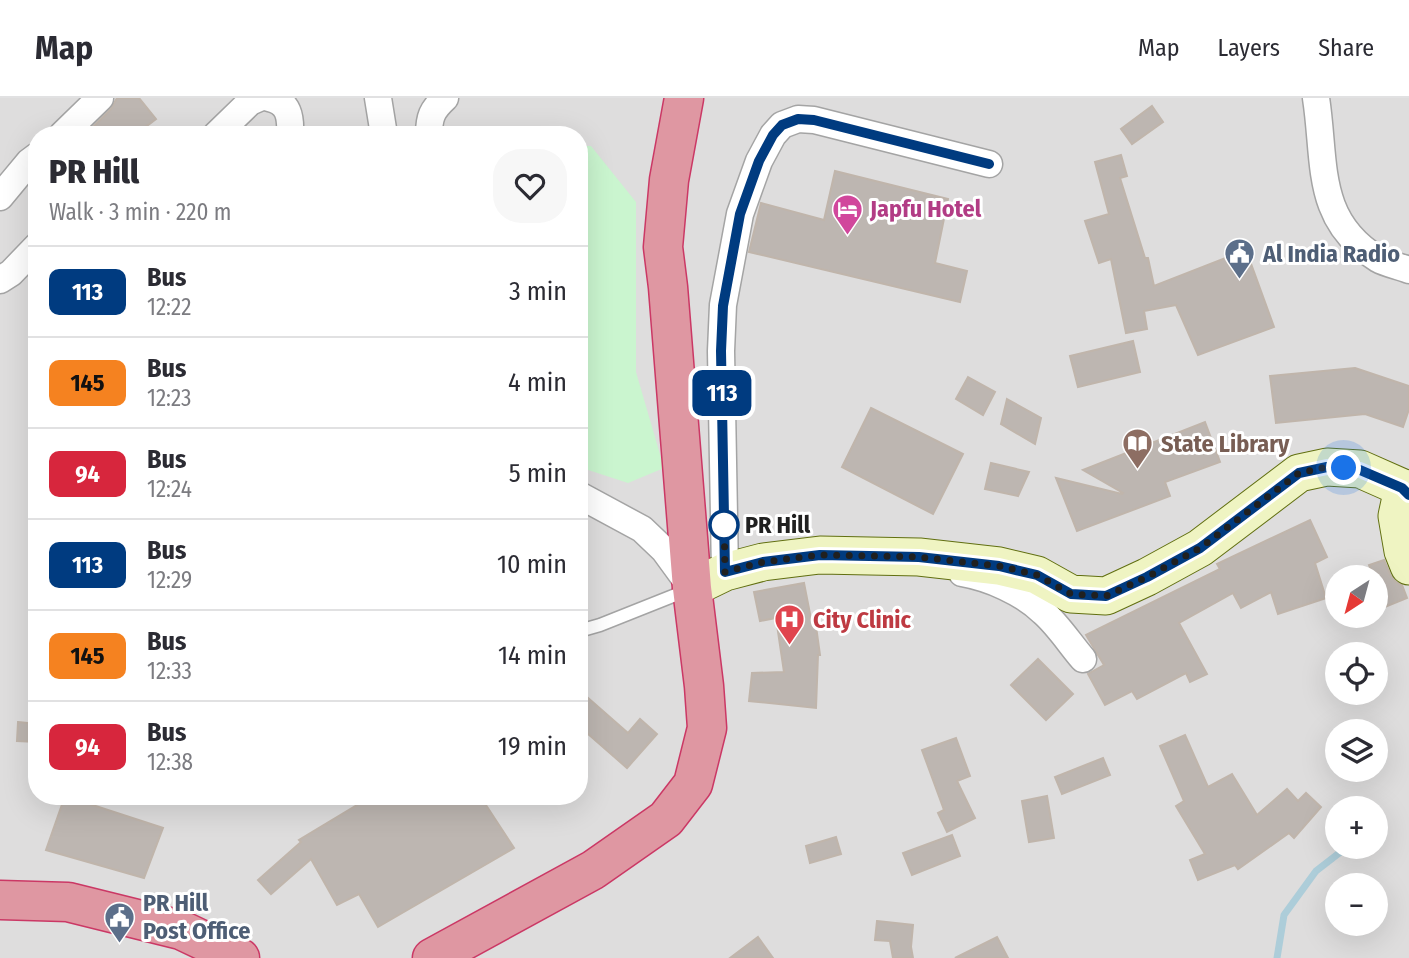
<!DOCTYPE html>
<meta charset="utf-8">
<style>
body{margin:0;font-family:"Fira Sans Condensed",sans-serif;background:#f7f7f7;color:#2b2b33;height:100vh;display:flex;flex-direction:column;font-size:26px;white-space:nowrap}
*{box-sizing:border-box;margin:0}
p{font-size:23px;color:#7c7c81}
.icon{flex:none;width:38px;height:38px;fill:none;stroke:currentColor;stroke-width:2;stroke-linecap:round;stroke-linejoin:round}
.map{position:relative;flex:1;overflow:hidden}
.drawer{position:absolute;left:28px;top:28px;width:560px;height:679px;display:flex;flex-direction:column;background:#fff;border-radius:28px;box-shadow:0 7px 28px #0002}
.drawer>*{flex:none}
.badge{padding:0 14px;border-radius:10px;font-size:24px;line-height:46px}
.needle{width:46px;rotate:216deg}
.buttons{position:absolute;left:1325px;top:467px;display:grid;gap:14px}
.buttons a{display:grid;place-items:center;width:63px;height:63px;border-radius:50%;background:#fff;box-shadow:0 7px 28px #0002;font-size:35px}
.you{position:absolute;width:35px;height:35px;margin:-18px;border:5px solid #fff;border-radius:50%;background:#1a73e8;box-shadow:0 0 0 10px #1a73e833}
.map>.badge{position:absolute;translate:-50% -50%;box-shadow:0 0 0 4px #fff}
.round{display:grid;place-items:center;flex:none;width:74px;height:74px;border-radius:28px;background:#f7f7f7}
.headline{display:flex;align-items:center;justify-content:space-between;height:119px;padding:0 21px}
h1{font-size:33px;font-weight:800;line-height:52px}
ul{padding:0;list-style:none}
li{display:flex;align-items:center;gap:21px;height:91px;padding:0 21px;border-top:2px solid #e1e1e2}
li div{flex:1}
li b{display:block;font-size:26px}
li em{font-style:normal}
li .badge{min-width:77px;font-weight:700;text-align:center}
header{display:flex;align-items:center;gap:42px;box-sizing:border-box;height:98px;padding:0 35px;background:#fff;border-bottom:2px solid #e1e1e2}
header strong{font-size:33px}
nav{display:flex;gap:38px;margin-inline-start:auto;font-size:24px}
.map>svg:first-child{display:block}
</style>
<header>
<strong>Map</strong>
<nav><a>Map</a><a>Layers</a><a>Share</a></nav>
</header>
<div class="map">
<svg width="1409" height="860" viewBox="0 0 1409 860">
<rect width="100%" height="100%" fill="#f0ede8"/>
<path fill="#dedddd" fill-rule="evenodd" d="M0,0H1409V860H0ZM37,37H579V698H37ZM1337,480H1376V518H1337ZM1337,556H1376V595H1337ZM1337,634H1376V672H1337ZM1337,710H1376V749H1337ZM1337,788H1376V826H1337Z"/>
<path fill="#caf5cf" d="M579,48H591L636,104V274L664,370L628,385L579,369Z"/>
<g fill="none" stroke-linecap="round" stroke-linejoin="round">
<path stroke="#adcdd9" stroke-width="7" d="M1277,860L1284,817L1316,773L1347,749"/>
</g>
<g fill="#bdb6b1" stroke="#c0b5ab" stroke-width="2">
<path d="M117,0H139L156,21L135,37H85L111,11Z"/>
<path d="M1152,8L1163,24L1132,46L1121,31Z"/>
<path d="M1121,57L1127,78L1120,80L1145,160H1148L1154,188L1246,152L1274,229L1198,257L1176,207L1144,213L1147,231L1126,235L1111,161L1099,165L1085,123L1109,116L1095,64Z"/>
<path d="M835,73L948,101L935,165L967,173L960,204L749,154L761,105L824,122Z"/>
<path d="M1133,243L1140,274L1078,289L1070,258Z"/>
<path d="M1355,270L1409,288V311L1403,329L1365,316L1276,325L1270,278Z"/>
<path d="M968,279L995,294L983,317L956,301Z"/>
<path d="M1007,301L1041,320L1035,346L1001,326Z"/>
<path d="M871,310L963,356L933,416L842,369Z"/>
<path d="M1205,324L1220,364L1165,384L1170,398L1077,433L1056,380L1122,396L1123,395L1083,372Z"/>
<path d="M991,365L1029,374L1018,398L985,391Z"/>
<path d="M1310,422L1327,459L1315,465L1326,500L1278,516L1271,494L1241,510L1233,495L1179,525L1207,576L1190,584L1186,575L1137,601L1132,593L1105,607L1088,576L1104,567L1086,537L1220,471L1217,466Z"/>
<path d="M1384,462L1390,476L1396,484L1402,487L1407,500L1385,509L1369,467Z"/>
<path d="M804,485L811,521H815L820,557H818L816,610L749,603L752,575L784,574L776,520L760,523L754,494Z"/>
<path d="M1038,561L1073,596L1046,622L1011,587Z"/>
<path d="M579,592L628,635L640,621L657,636L627,670L579,628Z"/>
<path d="M18,624L37,626V644L17,643Z"/>
<path d="M1185,637L1208,689L1232,676L1257,717L1287,691L1298,703L1306,695L1321,709L1294,740L1289,735L1238,771L1235,767L1198,782L1190,762L1205,756L1176,708L1184,703L1160,648Z"/>
<path d="M956,640L970,678L957,683L975,720L947,734L938,715L944,712L922,652Z"/>
<path d="M1103,660L1110,677L1062,696L1055,679Z"/>
<path d="M65,698L163,730L144,780L46,752Z"/>
<path d="M372,698H480L514,750L378,829L359,796L337,807L311,761L271,796L258,782L301,744L299,742Z"/>
<path d="M1047,698L1054,740L1029,744L1022,703Z"/>
<path d="M952,737L960,758L912,777L903,755Z"/>
<path d="M836,739L841,756L810,765L806,748Z"/>
<path d="M877,823L913,827L911,849L913,860H893L890,843L875,842Z"/>
<path d="M758,839L773,860H730Z"/>
<path d="M997,839L1008,860H955Z"/>
</g>
<g fill="none" stroke-linecap="round" stroke-linejoin="round">
<defs>
<path id="lane" d="M579,533L600,527L688,492"/>
<g id="street">
<path d="M269,0C289,4 291,19 290,37"/>
<path d="M378,0L384,37"/>
<path d="M1316,0C1326,64 1314,122 1378,161C1387,166 1399,168 1409,172"/>
<path d="M62,37L100,0"/>
<path d="M216,37L250,4L259,0"/>
<path d="M429,37C429,19 432,12 445,0"/>
<path d="M0,99L29,64L37,58"/>
<path d="M0,182L11,175L37,148"/>
<path d="M579,397L642,431L664,452L691,489"/>
<path d="M725,474L721,253L723,207L740,116L759,63L773,37L782,27L798,21L814,22L989,66"/>
<path d="M962,475C990,480 1022,494 1043,514C1058,527 1070,546 1083,561"/>
</g>
<g id="secondary">
<path d="M1403,390L1397,418L1403,453L1409,468"/>
<path d="M692,490L725,474L763,464L820,457L919,459L999,468L1037,477L1071,496L1106,498L1147,479L1200,450L1299,375L1327,369L1360,371L1403,390L1409,397"/>
</g>
<g id="highway">
<path d="M0,802L68,804L181,832L240,860"/>
<path d="M432,860L593,772L666,721L693,686L707,630L704,588L692,490L668,189L663,149L669,82L684,0"/>
</g>
</defs>
<use href="#lane" stroke="#a4a4a4" stroke-width="15"/>
<use href="#street" stroke="#a4a4a4" stroke-width="29"/>
<use href="#secondary" stroke="#616f10" stroke-width="39"/>
<use href="#highway" stroke="#cb3865" stroke-width="41"/>
<use href="#lane" stroke="#fff" stroke-width="12"/>
<use href="#street" stroke="#fff" stroke-width="26"/>
<use href="#secondary" stroke="#eff4c2" stroke-width="37"/>
<use href="#highway" stroke="#df97a2" stroke-width="38"/>
</g>
<g fill="none" stroke-linecap="round" stroke-linejoin="round">
<defs>
<path id="line" d="M989,66L814,22L798,21L782,27L773,37L759,63L740,116L723,208L721,253L725,474L763,464L820,457L919,459L999,468L1037,477L1071,496L1106,498L1147,479L1200,450L1299,375L1327,369L1360,372L1402,390L1409,397"/>
</defs>
<use href="#line" stroke="#fff" stroke-width="16"/>
<use href="#line" stroke="#003b80" stroke-width="10"/>
<path stroke="#202020" stroke-width="7" stroke-dasharray="0 12.6" d="M724,427V419L725,474L763,464L820,457L919,459L999,468L1037,477L1071,496L1106,498L1147,479L1200,450L1299,375L1327,369L1344,370"/>
</g>
<defs>
<symbol id="hotel-pin" viewBox="-11 -11 22 30"><path d="M0 17L-7.5 6A9.5 9.5 0 1 1 7.5 6Z" fill="#d1479c" stroke="#fff"/><path d="M-6-4.5h1.5V1H6V5H4.5V3h-9V5H-6ZM-4 0a1.8 1.8 0 1 1 3.6 0ZM.5 0V-2.5h3Q6-2.5 6 0Z" fill="#fff"/></symbol>
<symbol id="civic-pin" viewBox="-11 -11 22 30"><path d="M0 17L-7.5 6A9.5 9.5 0 1 1 7.5 6Z" fill="#5c6f8a" stroke="#fff"/><path d="M-.6-6.5H3V-4.5H.6V-3L4-1V1h2V6H-6V1h2V-1L-.6-3ZM-1.2 2.5V6h2.4V2.5Z" fill="#fff"/></symbol>
<symbol id="library-pin" viewBox="-11 -11 22 30"><path d="M0 17L-7.5 6A9.5 9.5 0 1 1 7.5 6Z" fill="#8d6e63" stroke="#fff"/><path d="M-6-4Q-3-5.5-.7-3.5V5Q-3 3-6 4ZM6-4Q3-5.5 .7-3.5V5Q3 3 6 4Z" fill="#fff"/></symbol>
<symbol id="hospital-pin" viewBox="-11 -11 22 30"><path d="M0 17L-7.5 6A9.5 9.5 0 1 1 7.5 6Z" fill="#e0444e" stroke="#fff"/><path d="M-5-5h3v3.5h4V-5h3V5h-3V1.5h-4V5h-3Z" fill="#fff"/></symbol>
</defs>
<g fill-rule="evenodd">
<use href="#hotel-pin" x="830" y="94" width="35" height="47"/>
<use href="#civic-pin" x="1222" y="138" width="35" height="47"/>
<use href="#library-pin" x="1120" y="328" width="35" height="47"/>
<use href="#hospital-pin" x="772" y="504" width="35" height="47"/>
<use href="#civic-pin" x="102" y="802" width="35" height="47"/>
</g>
<circle fill="#fff" stroke="#003b80" stroke-width="3.5" cx="724" cy="427" r="14"/>
<g text-anchor="middle" dominant-baseline="central" stroke-width="6" stroke-linejoin="round" paint-order="stroke">
<g font-size="24" font-weight="bold" fill="#b23c85" stroke="#fff" text-anchor="start">
<text x="870" y="111">Japfu Hotel</text>
</g>
<g font-size="24" font-weight="bold" fill="#4e5e75" stroke="#fff" text-anchor="start">
<text x="1263" y="156">Al India Radio</text>
<text x="143" y="805">PR Hill<tspan x="143" dy="28">Post Office</tspan></text>
</g>
<g font-size="24" font-weight="bold" fill="#785e54" stroke="#fff" text-anchor="start">
<text x="1161" y="346">State Library</text>
</g>
<g font-size="24" font-weight="bold" fill="#202020" stroke="#fff" text-anchor="start">
<text x="745" y="427">PR Hill</text>
</g>
<g font-size="24" font-weight="bold" fill="#be3a42" stroke="#fff" text-anchor="start">
<text x="813" y="522">City Clinic</text>
</g>
</g>
</svg>
<div class="buttons">
<a><svg class="needle" viewBox="-14 -14 28 28"><path d="M0-13l5 13h-10z" fill="#e53935"/><path d="M0 13l5-13h-10z" fill="#7c7c81"/></svg></a>
<a><svg class="icon" aria-label="locate" viewBox="0 0 24 24"><circle cx="12" cy="12" r="6"/><path d="M12 2v4M12 18v4M2 12h4M18 12h4"/></svg></a>
<a><svg class="icon" aria-label="layers" viewBox="0 0 24 24"><path d="M12 4l9 5-9 5-9-5zM3 14l9 5 9-5"/></svg></a>
<a>+</a>
<a>−</a>
</div>
<div class="you" style="left:1344px;top:370px"></div>
<b class="badge" style="left:722px;top:295px;background:#003b80;color:#fff">113</b>
<section class="drawer">
<div class="headline"><div><h1>PR Hill</h1><p>Walk · 3 min · 220 m</p></div><a class="round"><svg class="icon" aria-label="heart" viewBox="0 0 24 24"><path d="M12 20l-8-8c-3-5 5-10 8-4 3-6 11-1 8 4z"/></svg></a></div>
<ul>
<li><span class="badge" style="background:#003b80;color:#fff">113</span><div><b>Bus</b><p>12:22</p></div><em>3 min</em></li>
<li><span class="badge" style="background:#f58220;color:#111">145</span><div><b>Bus</b><p>12:23</p></div><em>4 min</em></li>
<li><span class="badge" style="background:#d7263d;color:#fff">94</span><div><b>Bus</b><p>12:24</p></div><em>5 min</em></li>
<li><span class="badge" style="background:#003b80;color:#fff">113</span><div><b>Bus</b><p>12:29</p></div><em>10 min</em></li>
<li><span class="badge" style="background:#f58220;color:#111">145</span><div><b>Bus</b><p>12:33</p></div><em>14 min</em></li>
<li><span class="badge" style="background:#d7263d;color:#fff">94</span><div><b>Bus</b><p>12:38</p></div><em>19 min</em></li>
</ul>
</section>
</div>
